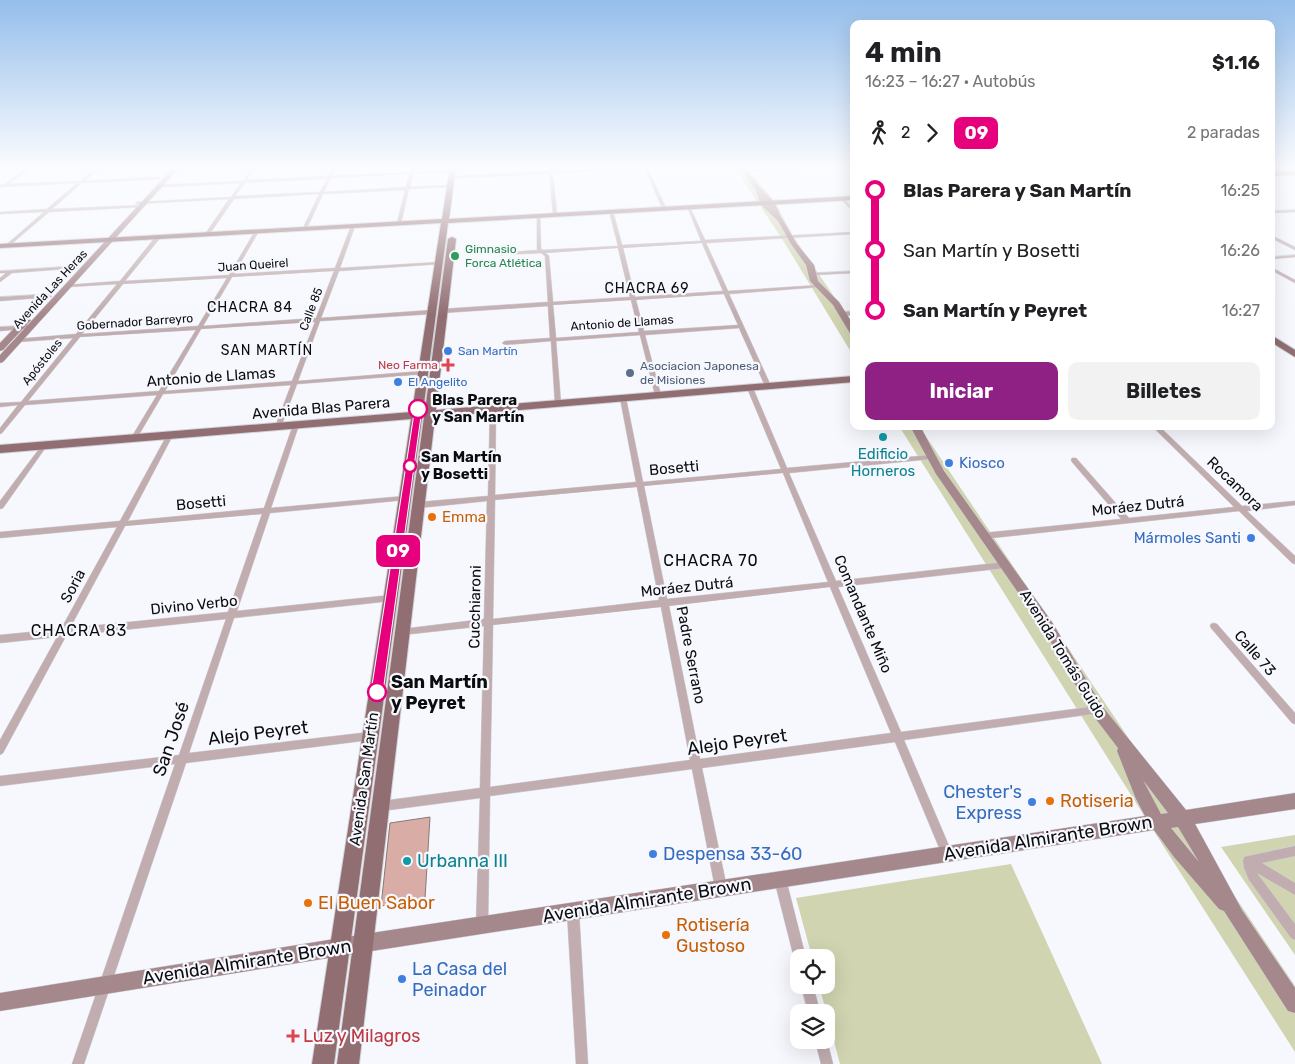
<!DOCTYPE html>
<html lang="es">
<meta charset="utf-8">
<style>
body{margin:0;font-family:Rubik,sans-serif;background:#f2f2f2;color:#202124;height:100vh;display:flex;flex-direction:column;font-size:19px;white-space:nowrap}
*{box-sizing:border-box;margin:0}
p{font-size:16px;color:#757577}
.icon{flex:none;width:28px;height:28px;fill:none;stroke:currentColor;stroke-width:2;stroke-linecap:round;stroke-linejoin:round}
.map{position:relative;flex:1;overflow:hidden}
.panel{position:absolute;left:850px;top:20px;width:425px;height:410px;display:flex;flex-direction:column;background:#fff;border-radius:10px;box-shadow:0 5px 20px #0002}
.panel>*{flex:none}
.badge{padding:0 10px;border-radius:8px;font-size:18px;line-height:32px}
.fabs{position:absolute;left:790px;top:949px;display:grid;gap:10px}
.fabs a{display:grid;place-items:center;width:45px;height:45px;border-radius:10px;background:#fff;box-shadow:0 5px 20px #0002;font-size:25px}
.map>.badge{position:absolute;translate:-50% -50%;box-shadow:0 0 0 2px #fff}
.legs{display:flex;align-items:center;gap:8px;height:55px;padding:0 15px;font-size:16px}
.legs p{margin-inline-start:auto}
.overview{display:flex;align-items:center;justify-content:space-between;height:85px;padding:0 15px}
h1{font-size:28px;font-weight:700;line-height:38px}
.action{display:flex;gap:10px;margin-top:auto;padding:10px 15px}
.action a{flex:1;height:58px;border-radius:10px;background:#8f2184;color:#fff;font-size:20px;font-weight:700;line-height:58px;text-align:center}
.action a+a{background:#f2f2f2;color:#202124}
ul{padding:0 15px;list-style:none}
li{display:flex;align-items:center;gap:18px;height:60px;font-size:19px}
li i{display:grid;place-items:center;width:8px;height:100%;margin:0 6px;background:currentColor}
li i::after{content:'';width:12px;height:12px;margin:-6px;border:4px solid;border-radius:50%;background:#fff}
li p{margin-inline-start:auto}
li:first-child i{background:linear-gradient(#0000 50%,currentColor 0)}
li:last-child i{background:linear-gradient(currentColor 50%,#0000 0)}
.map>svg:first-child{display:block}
</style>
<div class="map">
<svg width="1295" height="1064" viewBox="0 0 1295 1064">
<rect width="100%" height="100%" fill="#f6f8fe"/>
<g fill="#d0d4b0">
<path d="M734,167H747L775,202L793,236L854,326V357L781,237Z"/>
<path d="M899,426H919L1295,986V1052L1148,822Z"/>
<path d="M1295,835V955L1221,847Z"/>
<path d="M1011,864L1102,1064H840L819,985H826V958L812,957L796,898Z"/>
</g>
<path fill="#d9ada6" stroke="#857b7a" d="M430,817L425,899L381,906L390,823Z"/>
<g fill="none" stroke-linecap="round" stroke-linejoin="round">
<defs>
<g id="street">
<path d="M28,167H32L9,184L80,181L96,167H100L85,181L159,177L161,178L159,179L82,183L52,209L142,205L144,206L142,207L49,212L9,246L7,245V244L44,212L0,214V212L47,209L77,183L0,187V185H4Z"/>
<path d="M252,167H256L247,180L328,176L332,167H336L332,176L410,172L411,167H415L414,172L452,170L454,171L452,172L413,174L410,187L450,185L452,186L450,187L409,189L401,223L399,224L397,223L405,190L323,194L307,228L305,229L303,228L319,194L234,199L209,235H207L205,234L229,199L137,204L135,203L137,202L231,197L241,183L160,187L158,186L160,185L243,181ZM409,174L406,187L324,192L331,178ZM327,179L320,192L235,196L245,183Z"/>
<path d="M548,167H552V171L631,167H656L648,168L666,208L664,209L662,208L645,169L553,173L557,214L555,215L553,214L549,174L459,178L457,177L459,176L549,171Z"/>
<path d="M797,167H821L819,168L745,172L743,171L745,170Z"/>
<path d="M842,197L854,209V213L841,199V197Z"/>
<path d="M687,206L690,207L705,240L854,232V234L706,243L728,291L820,285L822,286L820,287L729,294L771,386L770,387L768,388L765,386L739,328L645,335L661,395L658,397L655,395L640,335L556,341L561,404L558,406L555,404L551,341L505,345L502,343L505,341L550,338L548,306L442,313L439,311L442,309L548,302L545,256L541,253L500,255L498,254L500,253L538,250L537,249V214L540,215L541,249L543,250L618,246L609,211L611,210L613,211L622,245L701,241ZM702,243L723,291L635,297L623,248ZM618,248L630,297L553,302L549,256L546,253ZM724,294L738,325L644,331L636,300ZM631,300L639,332L556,338L553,305Z"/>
<path d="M1295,210V212L1271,213V211Z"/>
<path d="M353,225L355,226L340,268L440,262L442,263L440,264L339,271L321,318L432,310L435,312L432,314L320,321L298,381L423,371L425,372V374L297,384L281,427L278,429L275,427L291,385L163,394L137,438L134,440L131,438L157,395L25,405L2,433L0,434V428L18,405L0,407V403L21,402L73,338L18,342L16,341V339L76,334L117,284L68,287L66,286V285L120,281L157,235H159L161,236V237L125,281L229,275L255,231L257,230L259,231L234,274L335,268L351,226ZM334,271L316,318L203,326L232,277ZM227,278L198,326L82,334L123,284ZM315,322L292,381L165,391L201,329ZM196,330L159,391L28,401L80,337Z"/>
<path d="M1271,235L1295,247V250L1271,238Z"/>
<path d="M1295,255V257L1271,259V257Z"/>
<path d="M76,266L78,267V268L12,273L0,282V278L6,273H0V271Z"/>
<path d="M1271,267L1295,280V283L1271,270Z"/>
<path d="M854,271V273L814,275L812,274L814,273Z"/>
<path d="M49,294L52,296L51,297L0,301V297Z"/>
<path d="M854,311V315L841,316L838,314L841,312Z"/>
<path d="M31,325L34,327L33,328L0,331V327Z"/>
<path d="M750,386L753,388L787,468L931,455L934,457L931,459L789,473L836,581L1005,562L1008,563L1009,565L1008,567L1005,568L838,587L901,732L1097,706L1100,707L1102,710L1100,713L904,740L952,853L951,857L947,858L943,857L895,742L702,768L727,888L725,892L721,894L717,892L715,888L692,769L490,796L488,924L486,928L482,930L478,928L476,924L480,798L382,811L378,810L377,806L378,802L382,801L480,788L484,626L402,635L399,634L398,632L399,630L402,629L484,619L487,501L419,508L415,505L419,502L488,496L490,409L493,407L496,409L495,495L636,482L620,398L623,396L626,398L643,482L781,469L747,388ZM783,473L828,582L667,599L644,486ZM637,487L659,600L493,619L495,500ZM830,587L891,733L700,759L669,606ZM661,607L690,760L490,787L493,625Z"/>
<path d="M296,423L299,425L271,508L405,496L409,498L405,500L270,513L237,611L391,595L394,596L395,598L394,600L391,601L234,618L189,753L370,732L373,733L375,736L373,739L370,740L186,763L84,1064H72L175,764L0,786V776L179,755L226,619L66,636L3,753L0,755V740L57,637L0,643V635L61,629L117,527L0,538V532L120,521L167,435L170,433L173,435L128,521L264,508L293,425ZM262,514L228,612L70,628L125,526Z"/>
<path d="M1152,426H1159L1242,506L1295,501V505L1247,511L1295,556V564L1292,563L1239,511L983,539L980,538L979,536L980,534L983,533L1121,519L1072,462L1071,460L1072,458H1076L1129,518L1234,507Z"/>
<path d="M44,444L46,445L47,446L46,447L3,508L0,509V501L42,445Z"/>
<path d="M1214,623L1217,624L1295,713V724L1292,723L1211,628L1210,626L1211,624Z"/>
<path d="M1295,846V856L1262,863L1295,883V895L1257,873L1295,924V940L1291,938L1249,880L1244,868L1243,861L1244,857L1248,856Z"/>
<path d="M780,873L784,875L786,879L806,958H799V963L796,962L794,958L774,879L776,875Z"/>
<path d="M573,906L577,908L579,912L588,1064H576L567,912L569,908Z"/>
<path d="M801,985H813L820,1012H808Z"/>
<path d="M826,1037L827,1040L833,1064H821L815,1040H826Z"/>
</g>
<g id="secondary">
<path d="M174,167H180L3,362L0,363V355Z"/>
<path d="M739,167H745L759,186L775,203L780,215L797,244L814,265L818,281L839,302L854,326V335H851L833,305L810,281L806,265L791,244L778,221L760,204L756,190Z"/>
<path d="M24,318L31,320L3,350L0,351V343Z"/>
<path d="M910,426H920L944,471L1052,622L1102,706L1186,810L1295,793V809L1195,824L1242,910L1295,988V1013L1288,1011L1224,911L1219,909L1174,857L1154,830L378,950L0,1011V993L378,932L1145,816L1136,799L1117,751L1118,748L1092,714L1044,630L936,474ZM1143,780L1168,813L1161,814ZM1178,827L1199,862L1171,828Z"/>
</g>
<g id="primary">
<path d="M450,167H456L449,219L854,196V200L448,223L423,411H425L448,239L452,237L456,239L436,410L854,376V382L435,417L359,1064H337L424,417L422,418L334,1064H312L411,419L0,453V445L412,412L441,223L0,248V244L442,219Z"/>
<path d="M1295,171V175L1271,176V172Z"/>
<path d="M1271,335L1295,350V357L1271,342Z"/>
</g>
</defs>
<use href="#street" stroke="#d0d2d8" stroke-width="1"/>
<use href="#secondary" stroke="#d0d2d8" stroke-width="1"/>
<use href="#primary" stroke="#d0d2d8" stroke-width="2"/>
<use href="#street" fill="#c1adaf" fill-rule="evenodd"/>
<use href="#secondary" fill="#a5888c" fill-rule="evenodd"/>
<use href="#primary" fill="#916e72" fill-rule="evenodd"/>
</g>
<linearGradient id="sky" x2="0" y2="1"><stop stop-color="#95beeb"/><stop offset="0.53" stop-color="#fbfcff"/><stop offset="1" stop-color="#fbfcff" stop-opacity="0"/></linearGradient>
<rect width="1295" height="316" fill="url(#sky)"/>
<path fill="#e6007e" stroke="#fff" d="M415,407L422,409L383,692L381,696L377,697L373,696L371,692Z"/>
<circle fill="#2e9e5b" stroke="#f6f8fe" stroke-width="2" cx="455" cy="256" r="5"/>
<g fill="#3f7fe0" stroke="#f6f8fe" stroke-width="2">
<circle cx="448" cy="351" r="5"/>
<circle cx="398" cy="382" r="5"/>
<circle cx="949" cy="463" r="5"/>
<circle cx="1251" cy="538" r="5"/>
<circle cx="1032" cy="802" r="5"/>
<circle cx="653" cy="854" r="5"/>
<circle cx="402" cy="979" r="5"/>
</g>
<g fill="#e0444e" stroke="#f6f8fe" stroke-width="2">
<path d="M445.5 357.5h5v5h5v5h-5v5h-5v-5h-5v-5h5z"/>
<path d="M290.5 1028.5h5v5h5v5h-5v5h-5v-5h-5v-5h5z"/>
</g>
<circle fill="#5c6f8a" stroke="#f6f8fe" stroke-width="2" cx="630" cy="373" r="5"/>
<g fill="#fff" stroke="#e6007e" stroke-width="2.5">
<circle cx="418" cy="409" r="9"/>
<circle cx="410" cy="466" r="6"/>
<circle cx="377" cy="692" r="9"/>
</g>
<g fill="#0f9aa8" stroke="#f6f8fe" stroke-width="2">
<circle cx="883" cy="437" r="5"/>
<circle cx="407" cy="861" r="5"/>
</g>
<g fill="#e8710a" stroke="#f6f8fe" stroke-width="2">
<circle cx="432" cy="517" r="5"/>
<circle cx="1050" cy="801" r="5"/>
<circle cx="308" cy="903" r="5"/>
<circle cx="666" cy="935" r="5"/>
</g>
<g text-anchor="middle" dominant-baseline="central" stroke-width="4.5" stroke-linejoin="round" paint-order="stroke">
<g font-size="12" fill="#27864d" stroke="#f6f8fe" text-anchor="start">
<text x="465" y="249">Gimnasio<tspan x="465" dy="14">Forca Atlética</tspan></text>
</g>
<g font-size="12" fill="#0b0c0f" stroke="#f6f8fe">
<text transform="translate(253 265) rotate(-4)">Juan Queirel</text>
<text transform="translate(50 289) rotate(-47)">Avenida Las Heras</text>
<text transform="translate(311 309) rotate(-69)">Calle 85</text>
<text transform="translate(135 322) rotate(-4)">Gobernador Barreyro</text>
<text transform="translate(622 323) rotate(-4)">Antonio de Llamas</text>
<text transform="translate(42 362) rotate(-51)">Apóstoles</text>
</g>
<g font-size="12" fill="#366cbe" stroke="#f6f8fe" text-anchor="start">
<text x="458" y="351">San Martín</text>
<text x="408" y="382">El Angelito</text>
</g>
<g font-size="12" fill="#be3a42" stroke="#f6f8fe" text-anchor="end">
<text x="438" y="365">Neo Farma</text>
</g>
<g font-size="12" fill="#4e5e75" stroke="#f6f8fe" text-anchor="start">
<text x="640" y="366">Asociacion Japonesa<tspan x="640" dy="14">de Misiones</tspan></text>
</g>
<g font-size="14" letter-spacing="1" fill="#0b0c0f" stroke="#f6f8fe">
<text x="647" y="288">CHACRA 69</text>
<text x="250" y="307">CHACRA 84</text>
<text x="267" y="350">SAN MARTÍN</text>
</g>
<g font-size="15" fill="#0b0c0f" stroke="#f6f8fe">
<text transform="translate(211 377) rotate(-4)">Antonio de Llamas</text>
<text transform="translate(321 408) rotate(-5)">Avenida Blas Parera</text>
<text transform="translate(674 468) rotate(-5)">Bosetti</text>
<text transform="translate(1235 484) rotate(44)">Rocamora</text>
<text transform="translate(201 503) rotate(-5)">Bosetti</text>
<text transform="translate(1138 506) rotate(-6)">Moráez Dutrá</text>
<text transform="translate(73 586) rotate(-62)">Soria</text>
<text transform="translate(687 587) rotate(-6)">Moráez Dutrá</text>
<text transform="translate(194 605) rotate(-6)">Divino Verbo</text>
<text transform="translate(475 607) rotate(-89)">Cucchiaroni</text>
<text transform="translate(863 614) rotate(67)">Comandante Miño</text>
<text transform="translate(1255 653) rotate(49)">Calle 73</text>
<text transform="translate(1063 654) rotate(58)">Avenida Tomás Guido</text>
<text transform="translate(691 655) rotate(79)">Padre Serrano</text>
<text transform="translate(364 779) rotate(-82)">Avenida San Martín</text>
</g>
<g font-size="15" font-weight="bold" fill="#0b0c0f" stroke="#f6f8fe" text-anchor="start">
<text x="432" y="400">Blas Parera<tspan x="432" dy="17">y San Martín</tspan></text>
<text x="421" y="457">San Martín<tspan x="421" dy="17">y Bosetti</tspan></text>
</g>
<g font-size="15" fill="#0d838f" stroke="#f6f8fe">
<text x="883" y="454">Edificio<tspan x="883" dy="17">Horneros</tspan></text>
</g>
<g font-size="15" fill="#366cbe" stroke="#f6f8fe" text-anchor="start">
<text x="959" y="463">Kiosco</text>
<text x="1241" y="538" text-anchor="end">Mármoles Santi</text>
</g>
<g font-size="15" fill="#c56008" stroke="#f6f8fe" text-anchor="start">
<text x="442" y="517">Emma</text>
</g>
<g font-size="16" letter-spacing="1" fill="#0b0c0f" stroke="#f6f8fe">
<text x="711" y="560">CHACRA 70</text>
<text x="79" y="630">CHACRA 83</text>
</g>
<g font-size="18" font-weight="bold" fill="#0b0c0f" stroke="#f6f8fe" text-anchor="start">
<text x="391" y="682">San Martín<tspan x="391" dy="21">y Peyret</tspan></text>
</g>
<g font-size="18" fill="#0b0c0f" stroke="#f6f8fe">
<text transform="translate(258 733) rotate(-7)">Alejo Peyret</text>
<text transform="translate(171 739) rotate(-71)">San José</text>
<text transform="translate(737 742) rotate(-8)">Alejo Peyret</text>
<text transform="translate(1048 838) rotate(-9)">Avenida Almirante Brown</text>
<text transform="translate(647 900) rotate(-9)">Avenida Almirante Brown</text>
<text transform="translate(247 962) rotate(-9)">Avenida Almirante Brown</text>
</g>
<g font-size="18" fill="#366cbe" stroke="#f6f8fe" text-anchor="start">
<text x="1022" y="792" text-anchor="end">Chester's<tspan x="1022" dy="21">Express</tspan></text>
<text x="663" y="854">Despensa 33-60</text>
<text x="412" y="969">La Casa del<tspan x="412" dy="21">Peinador</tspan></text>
</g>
<g font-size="18" fill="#c56008" stroke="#f6f8fe" text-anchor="start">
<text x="1060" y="801">Rotiseria</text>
<text x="318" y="903">El Buen Sabor</text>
<text x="676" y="925">Rotisería<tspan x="676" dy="21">Gustoso</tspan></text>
</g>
<g font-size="18" fill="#0d838f" stroke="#f6f8fe" text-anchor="start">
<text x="417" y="861">Urbanna III</text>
</g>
<g font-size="18" fill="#be3a42" stroke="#f6f8fe" text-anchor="start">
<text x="303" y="1036">Luz y Milagros</text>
</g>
</g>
</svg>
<div class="fabs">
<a><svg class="icon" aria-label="locate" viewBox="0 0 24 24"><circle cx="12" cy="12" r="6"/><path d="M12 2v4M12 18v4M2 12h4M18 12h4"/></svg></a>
<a><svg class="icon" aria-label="layers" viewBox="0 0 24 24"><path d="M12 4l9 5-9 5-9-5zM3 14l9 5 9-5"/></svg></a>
</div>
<b class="badge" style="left:398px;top:551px;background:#e6007e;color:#fff">09</b>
<section class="panel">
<div class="overview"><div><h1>4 min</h1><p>16:23 – 16:27 · Autobús</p></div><b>$1.16</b></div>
<div class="legs"><svg class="icon" aria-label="walk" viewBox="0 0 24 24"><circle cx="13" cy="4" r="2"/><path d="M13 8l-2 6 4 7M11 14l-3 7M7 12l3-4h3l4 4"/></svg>2<svg class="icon" aria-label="forward" viewBox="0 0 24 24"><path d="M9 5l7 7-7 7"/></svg><b class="badge" style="background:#e6007e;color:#fff">09</b><p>2 paradas</p></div>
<ul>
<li><i style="color:#e6007e"></i><b>Blas Parera y San Martín</b><p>16:25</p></li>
<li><i style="color:#e6007e"></i><span>San Martín y Bosetti</span><p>16:26</p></li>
<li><i style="color:#e6007e"></i><b>San Martín y Peyret</b><p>16:27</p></li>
</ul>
<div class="action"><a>Iniciar</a><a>Billetes</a></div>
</section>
</div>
